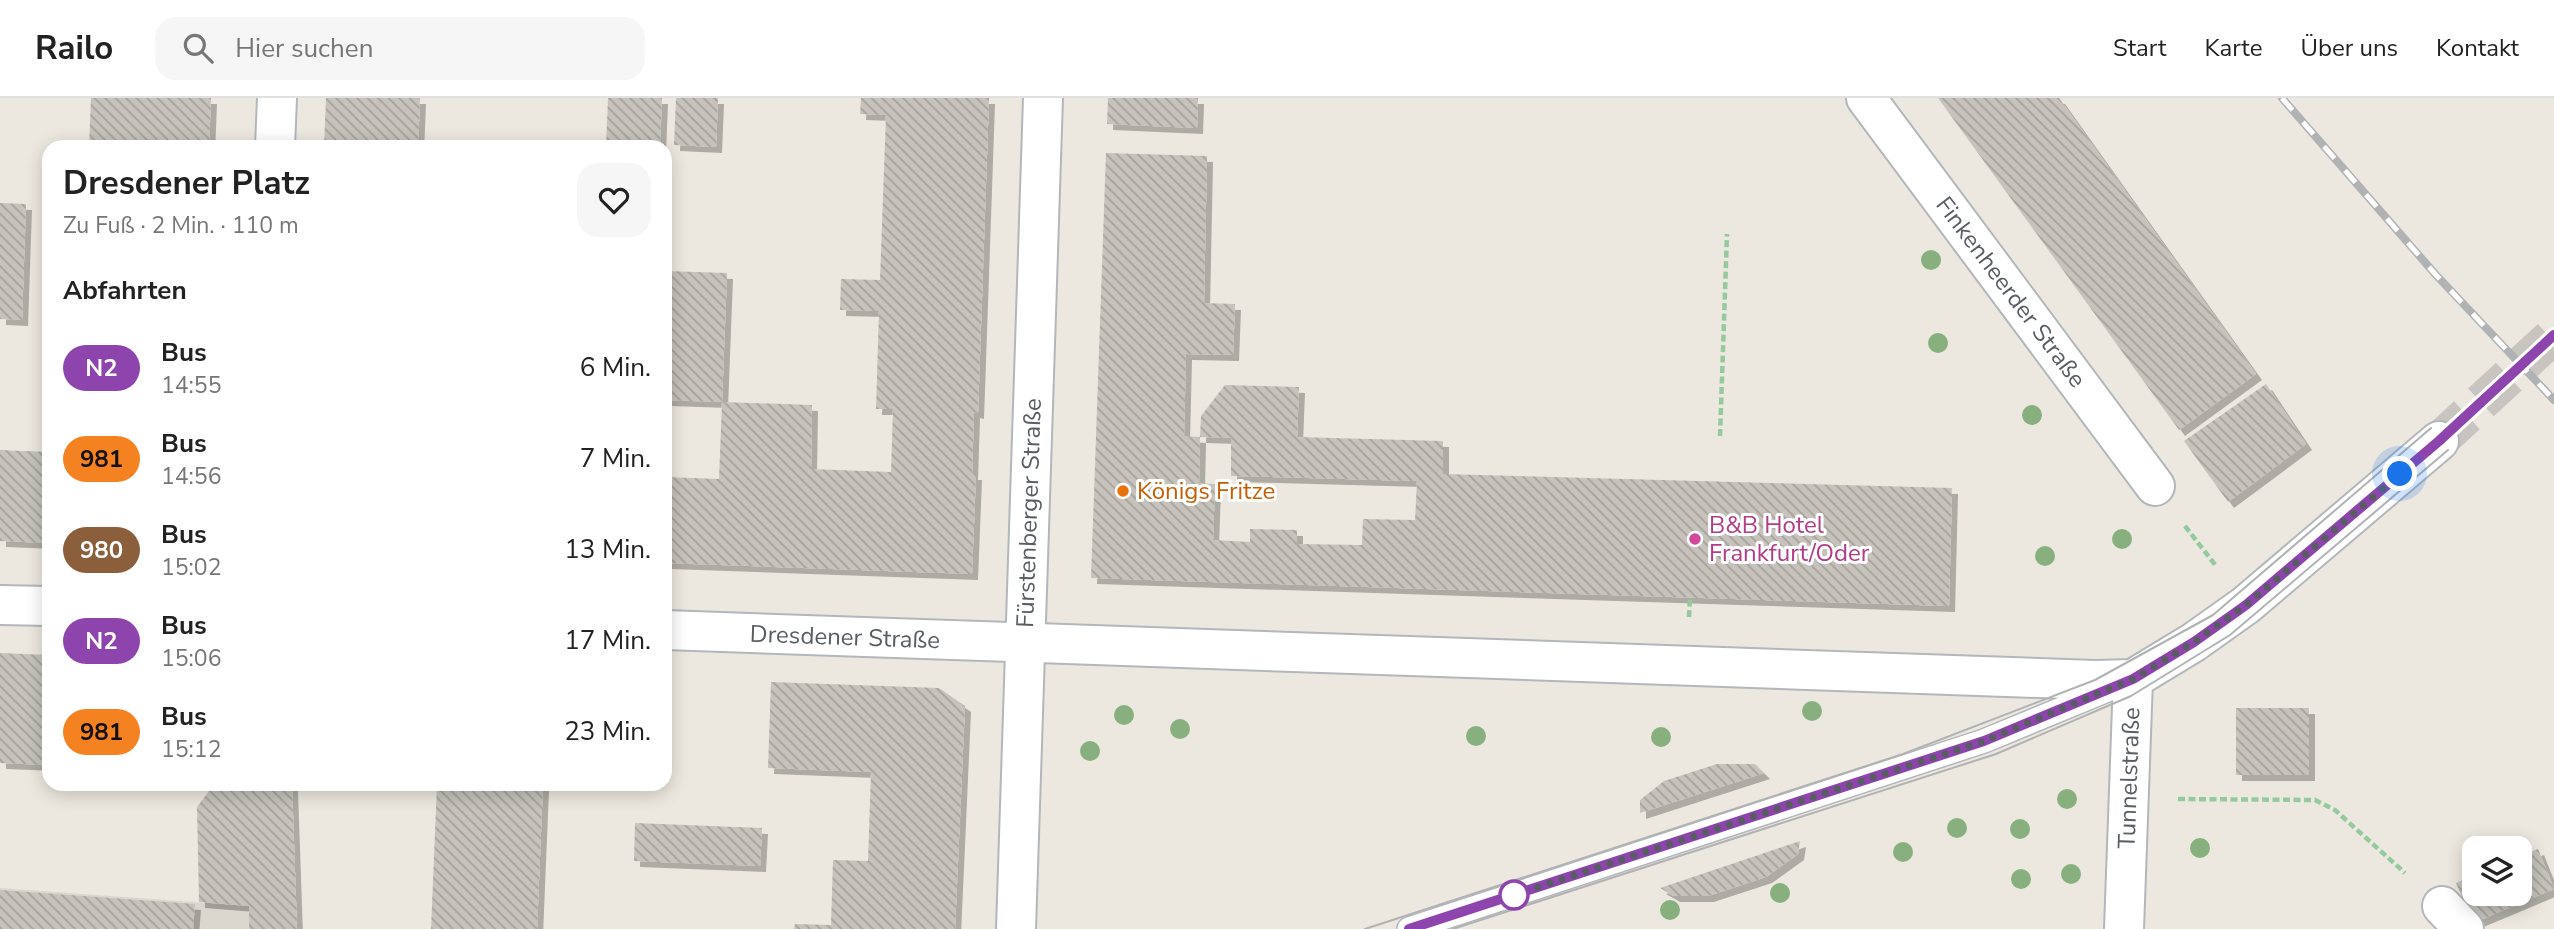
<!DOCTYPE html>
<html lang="de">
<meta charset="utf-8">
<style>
body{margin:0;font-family:"Nunito Sans",sans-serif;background:#f6f6f6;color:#222;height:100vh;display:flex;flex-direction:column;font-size:26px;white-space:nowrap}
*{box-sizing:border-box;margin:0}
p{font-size:23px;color:#767676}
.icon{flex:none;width:38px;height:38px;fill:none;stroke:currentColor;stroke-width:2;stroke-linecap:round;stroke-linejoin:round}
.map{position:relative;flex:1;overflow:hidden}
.panel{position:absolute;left:42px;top:42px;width:630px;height:651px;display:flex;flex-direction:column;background:#fff;border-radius:21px;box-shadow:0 4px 18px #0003}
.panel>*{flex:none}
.badge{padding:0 14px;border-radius:23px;font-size:24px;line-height:46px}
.fabs{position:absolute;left:2462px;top:738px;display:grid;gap:14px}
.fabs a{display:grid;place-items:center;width:70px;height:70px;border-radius:14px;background:#fff;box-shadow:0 4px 18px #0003;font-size:35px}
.you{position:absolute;width:35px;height:35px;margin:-18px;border:5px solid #fff;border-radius:50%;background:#1a73e8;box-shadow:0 0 0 10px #1a73e833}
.map>.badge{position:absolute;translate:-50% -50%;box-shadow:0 0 0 4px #fff}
h2{padding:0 21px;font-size:26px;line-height:63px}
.round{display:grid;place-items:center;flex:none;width:74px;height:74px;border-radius:21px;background:#f6f6f6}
.head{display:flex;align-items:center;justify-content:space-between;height:119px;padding:0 21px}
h1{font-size:33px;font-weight:700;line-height:52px}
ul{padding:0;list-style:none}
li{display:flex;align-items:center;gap:21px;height:91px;padding:0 21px}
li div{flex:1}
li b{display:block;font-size:26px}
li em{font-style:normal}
li .badge{min-width:77px;font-weight:700;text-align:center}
header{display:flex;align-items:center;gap:42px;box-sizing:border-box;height:98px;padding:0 35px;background:#fff;border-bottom:2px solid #e0e0e0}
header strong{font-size:33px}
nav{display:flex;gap:38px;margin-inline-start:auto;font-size:24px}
.search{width:490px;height:63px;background:#f6f6f6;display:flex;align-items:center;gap:18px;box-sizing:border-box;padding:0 24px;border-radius:21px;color:#767676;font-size:26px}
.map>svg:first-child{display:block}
</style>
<header>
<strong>Railo</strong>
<div class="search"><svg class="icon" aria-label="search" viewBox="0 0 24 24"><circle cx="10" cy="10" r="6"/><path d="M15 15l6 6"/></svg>Hier suchen</div>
<nav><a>Start</a><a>Karte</a><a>Über uns</a><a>Kontakt</a></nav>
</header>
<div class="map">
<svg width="2554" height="831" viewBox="0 0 2554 831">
<defs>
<pattern id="building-back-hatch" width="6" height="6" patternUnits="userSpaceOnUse" patternTransform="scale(1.75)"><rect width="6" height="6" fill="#c7c3bc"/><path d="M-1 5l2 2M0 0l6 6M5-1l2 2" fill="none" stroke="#a4a29c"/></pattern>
<filter id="shadow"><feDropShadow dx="6" dy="6" stdDeviation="0" flood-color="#0004"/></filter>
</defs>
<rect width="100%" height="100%" fill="#ede8df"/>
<path fill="#dcd7ce" d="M0,790L249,808V831H0Z"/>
<g fill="url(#building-back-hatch)" filter="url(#shadow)">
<path d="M91,0H211L209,49H89Z"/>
<path d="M326,0H420L418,49H324Z"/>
<path d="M608,0H662L660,49H606Z"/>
<path d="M676,0H718L716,49L674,47Z"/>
<path d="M861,0H989L978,315L974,314L972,376H976L972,476L665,465V379L719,381L722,304L812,307L811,371L891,374L893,311H876L879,213L840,212L841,181L880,182L886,17L860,16Z"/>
<path d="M1108,0H1198L1197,30L1107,26Z"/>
<path d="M1938,0H2059L2256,276L2179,332Z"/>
<path d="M1106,55L1207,58L1204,205L1235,206L1233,257L1186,256L1184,338L1200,339L1199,385L1215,386L1213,442L1250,444V431L1297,432V446L1362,447L1363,421L1415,422L1417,383L1231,378V340L1200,339L1201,318L1225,287L1299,289L1297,339L1443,343V376L1952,390L1949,508L1091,480Z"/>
<path d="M0,105L26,106L22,222L0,221Z"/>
<path d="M665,173L727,175L722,304L665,302Z"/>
<path d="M2266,286L2306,346L2228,404L2184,343Z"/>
<path d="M0,352L49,354V445L0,443Z"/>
<path d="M0,555L49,557V667L0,665Z"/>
<path d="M771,584L939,590L965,608L955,831H794L795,826L831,827L833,762L868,763L871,674L768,670Z"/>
<rect x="2236" y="610" width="73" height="67"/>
<path d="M1717,666H1755L1764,675L1640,715V702L1664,683Z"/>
<path d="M209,686L292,687L297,831H249V808L199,804L197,709L209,693Z"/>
<path d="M437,686H543L537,831H431Z"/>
<path d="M635,725L762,730L760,768L634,763Z"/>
<path d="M1800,743L1798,756L1766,779L1708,798H1674L1660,790Z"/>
<path d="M2538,751L2554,791L2473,825L2456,785L2474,777V796H2520V758Z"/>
<path d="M0,792L195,806L193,831H0Z"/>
</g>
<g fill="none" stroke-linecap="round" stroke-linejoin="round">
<path stroke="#c8c5c0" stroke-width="38" stroke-dasharray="38 19" stroke-linecap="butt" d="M2439,343L2554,237"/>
<defs>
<path id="service" d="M1409,831L1984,643L2117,588"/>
<g id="minor">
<path d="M1866,0L2155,388"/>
<path d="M275,49L277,0"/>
<path d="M0,507L49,508"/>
<path d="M665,532L2095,582L2133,581L2194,544L2246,507L2439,343"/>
<path d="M2442,808L2464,831"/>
<path d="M1016,831L1043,0"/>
<path d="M2124,831L2133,581"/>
</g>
</defs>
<use href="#service" stroke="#b2b7bb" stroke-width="26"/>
<use href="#minor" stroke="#b2b7bb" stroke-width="42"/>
<g stroke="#94ca9d" stroke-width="4.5" stroke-dasharray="7 3.5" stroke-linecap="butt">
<path d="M1720,338L1727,136"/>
<path d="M2185,428L2216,468"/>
<path d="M1689,519L1690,500"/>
<path d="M2178,701L2315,702L2335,712L2405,775"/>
</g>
<use href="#service" stroke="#fff" stroke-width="23"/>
<use href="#minor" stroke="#fff" stroke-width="38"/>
<g stroke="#b1b2b3" stroke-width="2">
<path d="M1365,831L1903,656L2095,582L2213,517L2431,330"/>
<path d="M1453,831L1996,656L2131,598L2230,537L2448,352"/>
</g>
<defs>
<path id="rail" d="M2282,0L2436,177L2554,302"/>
</defs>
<use href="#rail" stroke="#b1b2b3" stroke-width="8"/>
<use href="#rail" stroke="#fff" stroke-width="5" stroke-dasharray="16" stroke-linecap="butt"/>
</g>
<g fill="#87b07e">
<circle cx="1931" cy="162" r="10"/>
<circle cx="1938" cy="245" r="10"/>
<circle cx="2032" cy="317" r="10"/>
<circle cx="2122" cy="441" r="10"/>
<circle cx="2045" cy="458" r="10"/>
<circle cx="1812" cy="613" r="10"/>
<circle cx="1124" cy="617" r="10"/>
<circle cx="1180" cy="631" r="10"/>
<circle cx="1476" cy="638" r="10"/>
<circle cx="1661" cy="639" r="10"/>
<circle cx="1090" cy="653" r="10"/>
<circle cx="2067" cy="701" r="10"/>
<circle cx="1957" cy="730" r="10"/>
<circle cx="2020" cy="731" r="10"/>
<circle cx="2200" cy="750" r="10"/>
<circle cx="1903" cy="754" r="10"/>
<circle cx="2071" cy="776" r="10"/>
<circle cx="2021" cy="781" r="10"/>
<circle cx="1780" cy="795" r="10"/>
<circle cx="1670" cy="812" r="10"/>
</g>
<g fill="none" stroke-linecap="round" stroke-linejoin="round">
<defs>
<path id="line" d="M1409,831L1984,643L2133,581L2194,544L2246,507L2439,343L2554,237"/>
</defs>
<use href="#line" stroke="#fff" stroke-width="16"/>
<use href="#line" stroke="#8e44ad" stroke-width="10"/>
<path stroke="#585d62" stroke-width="7" stroke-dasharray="0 12.6" d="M1514,797L1984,643L2133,581L2194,544L2246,507L2400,376"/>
</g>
<circle fill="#e8710a" stroke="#fff" stroke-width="2.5" cx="1123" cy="393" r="7"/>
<circle fill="#d1479c" stroke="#fff" stroke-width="2.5" cx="1695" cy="441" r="7"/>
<circle fill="#fff" stroke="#8e44ad" stroke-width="3.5" cx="1514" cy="797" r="14"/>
<g text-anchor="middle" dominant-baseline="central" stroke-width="6" stroke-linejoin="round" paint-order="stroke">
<g font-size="24" fill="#585d62" stroke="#fff">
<text transform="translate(2011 194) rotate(53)">Finkenheerder Straße</text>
<text transform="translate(1029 415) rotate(-88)">Fürstenberger Straße</text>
<text transform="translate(845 539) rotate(2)">Dresdener Straße</text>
<text transform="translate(2129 680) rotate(-88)">Tunnelstraße</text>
</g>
<g font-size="24" fill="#c56008" stroke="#fff" text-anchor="start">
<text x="1137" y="393">Königs Fritze</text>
</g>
<g font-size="24" fill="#b23c85" stroke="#fff" text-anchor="start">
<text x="1709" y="427">B&amp;B Hotel<tspan x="1709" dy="28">Frankfurt/Oder</tspan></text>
</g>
</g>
</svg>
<div class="fabs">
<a><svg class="icon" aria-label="layers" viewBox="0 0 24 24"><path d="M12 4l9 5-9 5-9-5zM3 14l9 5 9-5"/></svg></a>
</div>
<div class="you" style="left:2400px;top:376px"></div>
<section class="panel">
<div class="head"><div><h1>Dresdener Platz</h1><p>Zu Fuß · 2 Min. · 110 m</p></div><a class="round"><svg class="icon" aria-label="heart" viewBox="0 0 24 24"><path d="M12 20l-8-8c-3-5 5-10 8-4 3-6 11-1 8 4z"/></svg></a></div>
<h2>Abfahrten</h2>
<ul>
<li><span class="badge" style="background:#8e44ad;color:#fff">N2</span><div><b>Bus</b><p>14:55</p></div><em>6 Min.</em></li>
<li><span class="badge" style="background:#f58220;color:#111">981</span><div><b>Bus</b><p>14:56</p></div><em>7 Min.</em></li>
<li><span class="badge" style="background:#8b5e3c;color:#fff">980</span><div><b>Bus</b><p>15:02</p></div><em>13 Min.</em></li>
<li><span class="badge" style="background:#8e44ad;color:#fff">N2</span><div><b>Bus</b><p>15:06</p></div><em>17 Min.</em></li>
<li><span class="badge" style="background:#f58220;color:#111">981</span><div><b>Bus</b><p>15:12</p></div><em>23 Min.</em></li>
</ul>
</section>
</div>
